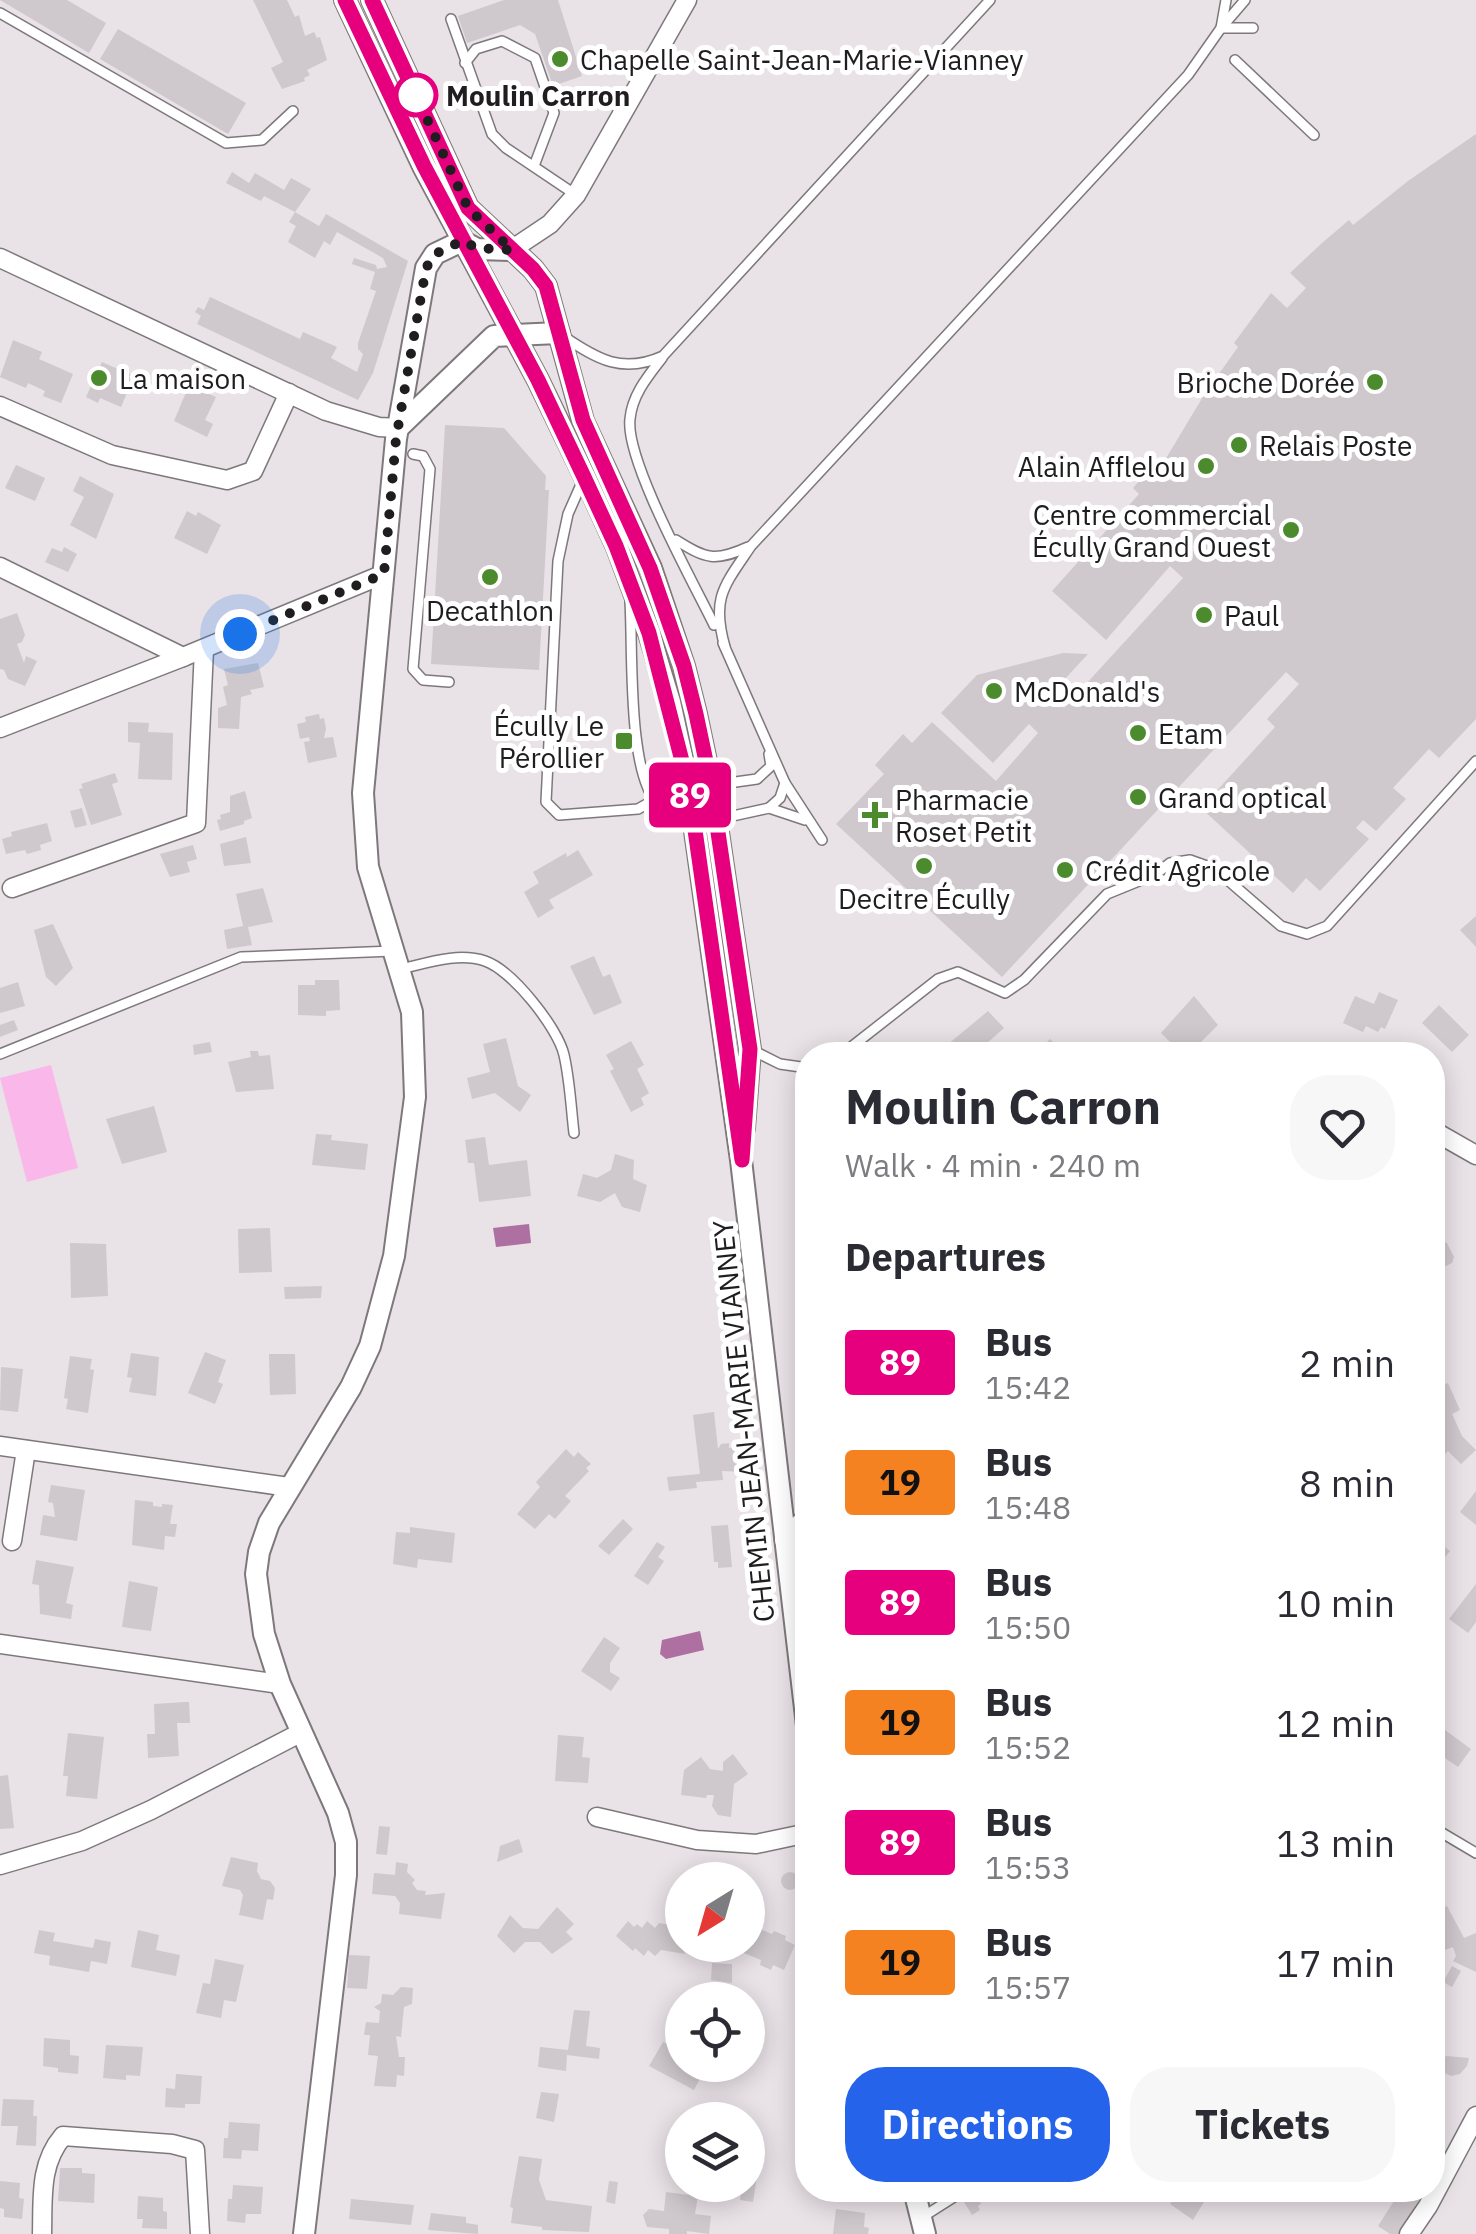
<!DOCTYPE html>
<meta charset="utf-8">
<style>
body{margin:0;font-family:"IBM Plex Sans",sans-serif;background:#f7f7f7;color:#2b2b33;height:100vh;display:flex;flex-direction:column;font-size:38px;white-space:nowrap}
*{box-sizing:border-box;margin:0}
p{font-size:32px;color:#7c7c81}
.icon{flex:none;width:55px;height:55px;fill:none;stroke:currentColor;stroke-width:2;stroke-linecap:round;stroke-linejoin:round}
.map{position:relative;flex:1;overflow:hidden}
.sheet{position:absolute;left:795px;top:1042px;width:650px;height:1160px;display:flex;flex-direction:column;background:#fff;border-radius:40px;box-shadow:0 5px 25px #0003}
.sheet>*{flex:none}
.badge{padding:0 20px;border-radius:8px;font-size:35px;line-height:65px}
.needle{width:65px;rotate:217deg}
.controls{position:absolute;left:665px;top:1862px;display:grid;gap:20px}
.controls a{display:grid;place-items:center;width:100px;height:100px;border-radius:50%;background:#fff;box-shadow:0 5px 25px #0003;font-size:50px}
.you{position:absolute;width:50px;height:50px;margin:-25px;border:8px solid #fff;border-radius:50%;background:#1a73e8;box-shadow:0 0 0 15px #1a73e833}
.map>.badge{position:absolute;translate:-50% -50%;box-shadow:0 0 0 5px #fff}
h2{padding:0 50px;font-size:38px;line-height:90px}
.round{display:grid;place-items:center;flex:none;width:105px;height:105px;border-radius:40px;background:#f7f7f7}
.head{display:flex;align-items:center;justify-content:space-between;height:170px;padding:0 50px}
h1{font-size:48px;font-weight:700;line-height:75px}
.primary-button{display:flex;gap:20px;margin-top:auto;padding:20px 50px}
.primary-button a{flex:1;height:115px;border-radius:40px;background:#2563eb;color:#fff;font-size:40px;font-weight:700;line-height:115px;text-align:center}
.primary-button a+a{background:#f7f7f7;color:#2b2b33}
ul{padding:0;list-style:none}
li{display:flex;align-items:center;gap:30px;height:120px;padding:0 50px}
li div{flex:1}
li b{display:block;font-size:38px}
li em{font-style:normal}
li .badge{min-width:110px;font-weight:700;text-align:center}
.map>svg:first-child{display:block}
</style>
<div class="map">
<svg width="1476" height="2234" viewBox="0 0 1476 2234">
<rect width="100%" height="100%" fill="#e9e2e7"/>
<path fill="#fab8ea" d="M51,1065L78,1168L27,1182L0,1078Z"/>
<g fill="#ae70a0">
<path d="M529,1224L531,1243L496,1247L493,1228Z"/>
<path d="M700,1631L704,1650L666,1659L660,1654L662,1640Z"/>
</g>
<g fill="#cfc8cd">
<path d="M0,0H67L106,23L89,53Z"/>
<path d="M253,0H287L295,17L299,15L305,36L314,32L317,38L320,37L327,60L307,70L310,75L304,78L305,81L282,89L271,68L283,62Z"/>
<path d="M504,0H558L582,76L553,86L535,34L520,25L467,43L458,16Z"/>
<path d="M118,29L246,103L228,134L100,59Z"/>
<path d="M1476,134V719L1439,758L1429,749L1393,788L1406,799L1376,831L1363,820L1356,828L1369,839L1320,891L1306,878L1293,893L1201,808L1275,727L1267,719L1299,684L1286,672L1002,977L836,824L884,774L875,765L903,734L912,743L932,722L996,781L1038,733L1029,724L993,763L941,713L977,675L1063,653L1088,654L1050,695L1064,708L1183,578L1170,566L1106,640L1052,591L1139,494L1133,488L1157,460L1162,465L1204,395L1238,347L1234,343L1271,293L1287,308L1306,288L1290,273L1322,243L1349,220L1353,225L1408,181Z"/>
<path d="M232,172L249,183L255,173L284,190L291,178L311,189L295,212L264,196L261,201L226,183Z"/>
<path d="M295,212L319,226L326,214L408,261L373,373L358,400L197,324L201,316L195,312L198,307L204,310L210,297L300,339L303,332L337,347L331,358L357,372L363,354L358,349V343L376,291L370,289L375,272L352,264L354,258L376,265L377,269L387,267L383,258L337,232L330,245L324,241L315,258L288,242L296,226L289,222Z"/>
<path d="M13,340L42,352L39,359L73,374L61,403L43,396L45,391L28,383L26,388L0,377Z"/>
<path d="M102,362L134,376L121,407L100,398L98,403L86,397Z"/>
<path d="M189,385L216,397L205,420L213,424L207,437L174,421Z"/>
<path d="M445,425L504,428L546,476L545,490H549L539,670L431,664Z"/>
<path d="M16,465L45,478L35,501L5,488Z"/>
<path d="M80,476L114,494L96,539L70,525L84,497L73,491Z"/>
<path d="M187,511L196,516L198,512L221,525L207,554L174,538Z"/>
<path d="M64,547L77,554L68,572L45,562L52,548L62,552Z"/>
<path d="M17,613L25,635L22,642L17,644L24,663L26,656L37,661L25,686L8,679L4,670L0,669V619Z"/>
<path d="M258,663L264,687L250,690L252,694L241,697L239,729L218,728V708L227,705L223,687L228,685L224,669Z"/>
<path d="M319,714L320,719L324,718L326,729L324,738L333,737L337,757L308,763L304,742L310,741L309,737L300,739L297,724L306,722L305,717Z"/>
<path d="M128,722L149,723L148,732L173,733L172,780L138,779L140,743L128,742Z"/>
<path d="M115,773L118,782L112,784L122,815L91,825L79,789L83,788L81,784Z"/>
<path d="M245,791L252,818L244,821V824L220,831L217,820L221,819L220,815L230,812V796Z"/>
<path d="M82,808L87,825L75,828L70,811Z"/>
<path d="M47,823L52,841L40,845L41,850L27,854L25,850L6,854L2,839L12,836L11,832Z"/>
<path d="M246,837L251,863L224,866L220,844Z"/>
<path d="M193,845L197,859L187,862L190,872L170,877L160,854Z"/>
<path d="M578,850L593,875L549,900L554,908L538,918L524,892L539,883L533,872L566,853L567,857Z"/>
<path d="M263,888L273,922L248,927L252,945L227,949L224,930L243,926L236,894Z"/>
<path d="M1476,916V947L1460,930Z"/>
<path d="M53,924L73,968L56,986L46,977L34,930Z"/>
<path d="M594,956L603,977L610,974L622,1003L594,1015L570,966Z"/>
<path d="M315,980H339L340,1010L326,1011V1016L298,1015V985H315Z"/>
<path d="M18,982L25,1006L0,1013V988Z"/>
<path d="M1379,992L1398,1000L1385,1029L1381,1027L1378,1032L1366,1026L1363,1032L1343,1023L1355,996L1374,1004Z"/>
<path d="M1194,996L1218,1025L1188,1055H1183L1161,1033Z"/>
<path d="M1439,1005L1469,1035L1452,1052L1422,1023Z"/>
<path d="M988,1011L1004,1028L977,1052L980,1055H935Z"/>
<path d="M14,1020L18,1030L0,1037V1025Z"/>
<path d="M506,1038L518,1086L531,1095L520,1112L495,1093L472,1099L467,1078L490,1072L483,1044Z"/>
<path d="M1050,1039L1062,1051L1058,1055H1034Z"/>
<path d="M631,1041L644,1065L637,1069L649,1093L641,1098L644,1105L631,1112L610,1071L614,1069L606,1055Z"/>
<path d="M210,1042L212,1052L194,1055L193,1045Z"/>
<path d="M250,1051H258L259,1056L270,1055L274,1089L236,1092L228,1062L251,1057Z"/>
<path d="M154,1106L167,1152L122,1164L106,1119Z"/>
<path d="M316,1134L332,1135L331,1140L368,1144L365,1170L312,1165Z"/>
<path d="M485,1137L489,1165L527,1160L531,1196L479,1202L474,1163H468L465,1140Z"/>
<path d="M615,1154L634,1160L633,1179L647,1185L640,1212L622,1207L615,1193L600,1202L577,1196L583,1174L597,1178L611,1170Z"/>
<path d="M270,1228L272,1272L239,1273L238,1229Z"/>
<path d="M1440,1240L1447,1243L1454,1257L1452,1263L1432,1273V1244Z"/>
<path d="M70,1243L106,1244L108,1296L71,1298Z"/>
<path d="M322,1286L321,1298L285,1299L284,1287Z"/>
<path d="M205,1352L226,1360L218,1382L223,1384L215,1404L188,1393Z"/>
<path d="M131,1353L159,1357L156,1396L129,1392L132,1378L127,1377Z"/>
<path d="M269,1354H295L296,1394L270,1395Z"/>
<path d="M70,1356L92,1359L90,1369L94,1370L88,1413L66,1409L68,1399L64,1398Z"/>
<path d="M1,1367L23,1369L18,1412L0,1410Z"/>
<path d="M1448,1383L1460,1410L1452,1414L1462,1436L1476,1450L1461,1464L1448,1451L1435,1464L1432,1461V1410L1436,1408L1432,1389Z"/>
<path d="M714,1412L718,1449L721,1444L729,1443V1448L753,1445L755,1468L748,1469V1472L722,1471L723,1480L696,1482L697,1488L669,1491L667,1477L700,1474L693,1415Z"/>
<path d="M566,1449L574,1457L578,1452L591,1464L586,1468L589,1471L565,1496L571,1501L555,1519L549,1514L535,1529L517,1514L540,1487L536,1482Z"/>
<path d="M51,1485L85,1490L77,1541L40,1535L43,1515L55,1517L53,1503L48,1502Z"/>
<path d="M1476,1491V1525L1460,1512Z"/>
<path d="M135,1500L153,1502V1506L162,1507V1504L173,1505L170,1524H177L175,1537L165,1536L164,1550L132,1545Z"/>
<path d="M623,1519L633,1529L609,1555L598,1546Z"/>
<path d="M1432,1521L1445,1531L1437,1541L1450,1551L1432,1573Z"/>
<path d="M728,1525L732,1567L718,1568V1562H714L711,1526Z"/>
<path d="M410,1527L455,1533L452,1563L418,1559L417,1568L393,1564L396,1532L410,1533Z"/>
<path d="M657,1542L665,1547L658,1557L664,1561L648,1585L634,1576Z"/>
<path d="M36,1560L74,1567L66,1603L73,1605L71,1619L40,1614L39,1585L32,1584Z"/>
<path d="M129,1581L158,1587L151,1631L122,1627Z"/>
<path d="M1476,1584V1622L1468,1633L1449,1619Z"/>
<path d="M604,1637L620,1648L610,1663V1672L620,1678L611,1691L581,1671Z"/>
<path d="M185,1702H189L190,1723H177L179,1756L148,1758L147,1734H155L154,1704Z"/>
<path d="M1445,1730L1471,1749L1458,1767L1445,1758L1440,1765L1444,1774L1439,1781L1442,1783L1432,1796V1739L1440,1738Z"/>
<path d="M68,1733L104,1737L97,1799L66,1796L68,1776H63Z"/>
<path d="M558,1735L584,1737L582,1757L590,1758L588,1783L555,1781Z"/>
<path d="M733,1754L748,1774L734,1784L731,1817L718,1815L712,1806L714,1795H707L706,1798L681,1795L684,1770L701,1757L710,1769L723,1771V1762Z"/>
<path d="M8,1775L14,1828L0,1829V1776Z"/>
<path d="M379,1826L390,1827L387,1855L376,1854Z"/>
<path d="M519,1839L523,1852L497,1862L500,1846Z"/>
<path d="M231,1857L258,1863L257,1871L261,1879L270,1881L275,1888L273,1900L267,1899L263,1920L239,1915L243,1895L240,1890L222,1886Z"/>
<path d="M396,1862L408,1864L407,1872L415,1880L412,1883L417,1890L426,1891L425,1895L445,1893L441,1919L399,1914L400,1903L395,1896L372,1894L374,1873L395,1875Z"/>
<circle cx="790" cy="1881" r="9"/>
<path d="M1447,1906L1464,1938L1476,1933V1972L1453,1961L1456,1956L1453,1947L1445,1950L1441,1947L1432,1925V1911Z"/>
<path d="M557,1907L574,1924L566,1932L573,1939L552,1954L540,1942H525L514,1953L497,1936L510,1915L523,1928L538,1929Z"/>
<path d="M628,1921L634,1927L637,1924L642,1928L647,1921L655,1928L659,1923L682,1927L685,1954L661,1950L655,1956L648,1950L644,1956L635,1948L633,1951L616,1936Z"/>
<path d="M748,1924L772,1934L774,1931L786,1936L785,1940L795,1945L784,1970L773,1965L771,1970L760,1965L761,1960L734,1949L736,1945H748Z"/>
<path d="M39,1930L55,1933L53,1941L93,1948L95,1939L111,1942L107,1964L91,1961L89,1972L49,1965L50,1956L34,1953Z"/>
<path d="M138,1930L159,1935L156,1950L180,1955L176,1976L131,1967Z"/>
<path d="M349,1955L370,1956L367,1989L347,1988Z"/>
<path d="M215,1959L244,1965L236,2002L224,2000L221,2018L196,2013L203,1983L210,1984Z"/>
<path d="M712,1963L732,1964V1983L711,1980Z"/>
<path d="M1452,1966L1461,1971L1452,1987L1443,1982Z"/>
<path d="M401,1987L413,1988L412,2004L404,2007L401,2037L396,2036L399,2057H405L404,2076L397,2075L396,2087L374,2086L378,2056L368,2055L370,2035H364L366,2022L379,2023L380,2011L374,2007L381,2003L382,1994L393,1995Z"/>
<path d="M574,2010L590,2011L586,2046L600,2048L599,2059L567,2055L566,2071L538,2067L540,2047L568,2050Z"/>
<path d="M44,2038L70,2040V2055L79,2056L78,2074L58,2072V2068L43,2066Z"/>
<path d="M663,2042L682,2050V2065H707L694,2090L649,2066Z"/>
<path d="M106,2045L143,2047L140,2076L126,2075V2080L103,2078Z"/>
<path d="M1432,2050L1443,2059L1446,2056L1469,2058L1467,2066L1460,2074L1451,2076L1436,2069L1432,2073Z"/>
<path d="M176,2074L202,2076L200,2104H185V2108L165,2107L166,2088L175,2089Z"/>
<path d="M541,2092L559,2094L554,2122L536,2118Z"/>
<path d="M3,2099L34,2100L33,2116H37L36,2146L16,2145L18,2126H1Z"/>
<path d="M229,2122L260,2124L258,2151L242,2150L241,2159L223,2158L224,2138H228Z"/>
<path d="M519,2156L542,2159L539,2180L546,2200L592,2206L589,2232L542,2230V2227L511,2223L513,2208L510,2207Z"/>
<path d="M60,2168H82V2173L95,2174L94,2203L58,2201Z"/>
<path d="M748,2175L757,2176L753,2202L740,2200L742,2185H748Z"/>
<path d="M0,2181L20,2183L19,2198L24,2199L22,2219L4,2217V2209L0,2208Z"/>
<path d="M609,2181L618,2182L615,2204L606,2202Z"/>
<path d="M233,2185L263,2187L261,2214H246L245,2223L227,2221L228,2199H232Z"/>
<path d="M1179,2190H1200L1207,2197L1193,2220L1170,2204Z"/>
<path d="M1401,2190H1424L1400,2234H1390L1378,2226Z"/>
<path d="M666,2192L698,2196L695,2214L711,2216L709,2234L687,2231V2234H669V2229L647,2227L643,2215L649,2209L664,2211Z"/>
<path d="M977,2194L981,2204L978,2206L980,2210L972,2215L964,2202Z"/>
<path d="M138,2196L163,2198V2211L167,2212V2229L142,2228L143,2219H137Z"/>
<path d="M351,2199L414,2205L411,2225L349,2219Z"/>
<path d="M836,2209L865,2213L864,2227L869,2228L868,2234H833Z"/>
<path d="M431,2213L466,2217V2223L478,2225V2234L428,2230Z"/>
</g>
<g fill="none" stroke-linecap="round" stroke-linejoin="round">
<defs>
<g id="service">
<path d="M1226,0L1221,28H1253"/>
<path d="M0,13L226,143L262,140L293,111"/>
<path d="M451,19L492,134L506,148L576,195"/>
<path d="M1235,60L1314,135"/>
<path d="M465,63L476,49L502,41L535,58L554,113L534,166"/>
<path d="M563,336C598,360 623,374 663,356L990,0"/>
<path d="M662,358C648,376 632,395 630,419C625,460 693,582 714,625"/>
<path d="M413,454L423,456L430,469L413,669L423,680L449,682"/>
<path d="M583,480L568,514L558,561L546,802L559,815L638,809L654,800"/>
<path d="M676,540C706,559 715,562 748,547"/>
<path d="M630,602C633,647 627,771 657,803C667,813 678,817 691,821"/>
<path d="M723,643L785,783L822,840"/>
<path d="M725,647C711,598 724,586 751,546L1188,75L1221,28L1245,0"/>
<path d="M714,785L757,779L771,766L769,754"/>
<path d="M769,808L780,798L785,783"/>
<path d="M719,819L769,808L805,820"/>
<path d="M401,969C427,963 458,952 485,961C512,970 558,1028 564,1055C570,1081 571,1108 574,1133"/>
<path d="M750,1049L780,1064L808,1068"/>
<path d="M0,1054L241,957L393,951"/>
<path d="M841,1055L938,979L958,972L1005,993L1024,980L1107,894L1156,874L1170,863L1190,860L1215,869L1281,926L1307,934L1327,926L1476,761"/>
<path d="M1432,1827L1476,1853"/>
<path d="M921,2218L965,2190"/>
</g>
<g id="minor">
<path d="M511,250L550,224L576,195L687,0"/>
<path d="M0,258L326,411L379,427L398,428"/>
<path d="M0,406L112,455L227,480L253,471L289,393"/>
<path d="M0,567L183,657L384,574"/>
<path d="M0,728L183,657"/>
<path d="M12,888L196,823L204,649"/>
<path d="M1432,1130L1476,1155"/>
<path d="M0,1446L289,1487"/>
<path d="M784,1540L808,1515"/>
<path d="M12,1541L26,1450"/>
<path d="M0,1644L280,1684"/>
<path d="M597,1817L697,1840L756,1844L808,1833"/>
<path d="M0,1865L82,1841L151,1810L300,1733"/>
<path d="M42,2234C43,2199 39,2164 63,2136L172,2144L195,2150L200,2234"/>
<path d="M1409,2234L1428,2206L1476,2116"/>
</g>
<g id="tertiary">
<path d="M345,0L423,166L538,380L585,477L617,547L649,633L670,702L689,788L741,1160L808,1734"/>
<path d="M372,0L468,208L533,269L546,286L583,421L651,568L684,666L696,714L711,785L750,1049L744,1128"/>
<path d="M398,428L494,336L559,333"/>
<path d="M914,2190L925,2234"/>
<path d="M304,2234L346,1875V1842L338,1813L280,1684L264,1634L256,1574L259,1552L269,1523L351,1387L370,1346L394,1256L415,1097L412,1012L368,867L363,793L396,439L426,268L435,254L462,241L477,249L511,250"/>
</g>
</defs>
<use href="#service" stroke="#7e787c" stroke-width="12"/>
<use href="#minor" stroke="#7e787c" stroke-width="21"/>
<use href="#tertiary" stroke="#7e787c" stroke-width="24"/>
<use href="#service" stroke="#fff" stroke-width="9"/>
<use href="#minor" stroke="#fff" stroke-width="18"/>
<use href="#tertiary" stroke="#fff" stroke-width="20"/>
</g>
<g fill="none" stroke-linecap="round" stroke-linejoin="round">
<defs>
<path id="line" d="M345,0L424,166L538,380L584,477L616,546L649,633L689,788L742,1160L750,1049L711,785L696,714L684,666L650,568L583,420L546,286L533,269L468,208L372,0"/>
</defs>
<use href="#line" stroke="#fff" stroke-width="22"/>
<use href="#line" stroke="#e6007e" stroke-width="15"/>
<path stroke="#1f1d1f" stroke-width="10" stroke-dasharray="0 18" d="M240,634L384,574L396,439L426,268L435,254L462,241L477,248L512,250L468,208L416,95"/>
</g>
<g fill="#4b8b2d" stroke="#fff" stroke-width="4">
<circle cx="560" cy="59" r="10"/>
<circle cx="99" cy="378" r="10"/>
<circle cx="1375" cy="382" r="10"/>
<circle cx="1239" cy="445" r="10"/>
<circle cx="1206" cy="466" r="10"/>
<circle cx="1291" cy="530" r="10"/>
<circle cx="490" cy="577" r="10"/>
<circle cx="1204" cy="615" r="10"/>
<circle cx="994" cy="691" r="10"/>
<circle cx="1138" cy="733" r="10"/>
<rect x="614" y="731" width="20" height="20" rx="5"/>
<circle cx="1138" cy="797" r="10"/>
<path d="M870 800h10v10h10v10h-10v10h-10v-10h-10v-10h10z"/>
<circle cx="924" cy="866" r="10"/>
<circle cx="1065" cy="870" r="10"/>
</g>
<circle fill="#fff" stroke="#e6007e" stroke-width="5" cx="416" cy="95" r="20"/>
<g text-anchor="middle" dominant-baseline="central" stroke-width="10" stroke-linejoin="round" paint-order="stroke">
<g font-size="28" fill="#1f1d1f" stroke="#fff" text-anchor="start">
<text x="580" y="59">Chapelle Saint-Jean-Marie-Vianney</text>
<text x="119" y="378">La maison</text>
<text x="1355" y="382" text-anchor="end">Brioche Dorée</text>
<text x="1259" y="445">Relais Poste</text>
<text x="1186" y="466" text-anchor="end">Alain Afflelou</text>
<text x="1271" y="514" text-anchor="end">Centre commercial<tspan x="1271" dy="32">Écully Grand Ouest</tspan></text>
<text x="490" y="610" text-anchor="middle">Decathlon</text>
<text x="1224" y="615">Paul</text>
<text x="1014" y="691">McDonald's</text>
<text x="604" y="725" text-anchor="end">Écully Le<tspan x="604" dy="32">Pérollier</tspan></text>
<text x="1158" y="733">Etam</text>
<text x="1158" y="797">Grand optical</text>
<text x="895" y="799">Pharmacie<tspan x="895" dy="32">Roset Petit</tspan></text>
<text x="1085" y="870">Crédit Agricole</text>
<text x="924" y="898" text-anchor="middle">Decitre Écully</text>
</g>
<g font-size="28" font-weight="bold" fill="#1f1d1f" stroke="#fff" text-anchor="start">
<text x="446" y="95">Moulin Carron</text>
</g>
<g font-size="28" fill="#1f1d1f" stroke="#fff">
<text transform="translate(743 1421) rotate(-96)">CHEMIN JEAN-MARIE VIANNEY</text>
</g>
</g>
</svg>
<div class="controls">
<a><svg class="needle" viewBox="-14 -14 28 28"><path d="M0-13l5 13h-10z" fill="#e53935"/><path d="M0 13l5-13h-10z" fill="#7c7c81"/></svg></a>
<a><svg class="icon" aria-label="locate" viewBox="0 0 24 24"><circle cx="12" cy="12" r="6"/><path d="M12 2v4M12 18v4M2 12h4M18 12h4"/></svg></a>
<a><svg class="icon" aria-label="layers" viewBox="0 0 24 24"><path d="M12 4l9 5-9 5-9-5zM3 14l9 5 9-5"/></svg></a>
</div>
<div class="you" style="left:240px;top:634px"></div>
<b class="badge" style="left:690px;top:795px;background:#e6007e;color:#fff">89</b>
<section class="sheet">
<div class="head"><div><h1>Moulin Carron</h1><p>Walk · 4 min · 240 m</p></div><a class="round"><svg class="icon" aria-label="heart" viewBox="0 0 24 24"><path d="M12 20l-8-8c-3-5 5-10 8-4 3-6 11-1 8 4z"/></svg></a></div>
<h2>Departures</h2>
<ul>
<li><span class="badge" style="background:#e6007e;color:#fff">89</span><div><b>Bus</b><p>15:42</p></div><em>2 min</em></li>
<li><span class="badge" style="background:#f58220;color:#111">19</span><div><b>Bus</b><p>15:48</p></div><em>8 min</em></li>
<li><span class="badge" style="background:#e6007e;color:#fff">89</span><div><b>Bus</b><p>15:50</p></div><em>10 min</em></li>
<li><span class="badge" style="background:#f58220;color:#111">19</span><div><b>Bus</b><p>15:52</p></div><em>12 min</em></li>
<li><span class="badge" style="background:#e6007e;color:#fff">89</span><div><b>Bus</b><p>15:53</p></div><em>13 min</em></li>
<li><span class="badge" style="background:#f58220;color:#111">19</span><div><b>Bus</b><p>15:57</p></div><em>17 min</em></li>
</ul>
<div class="primary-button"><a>Directions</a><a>Tickets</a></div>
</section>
</div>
